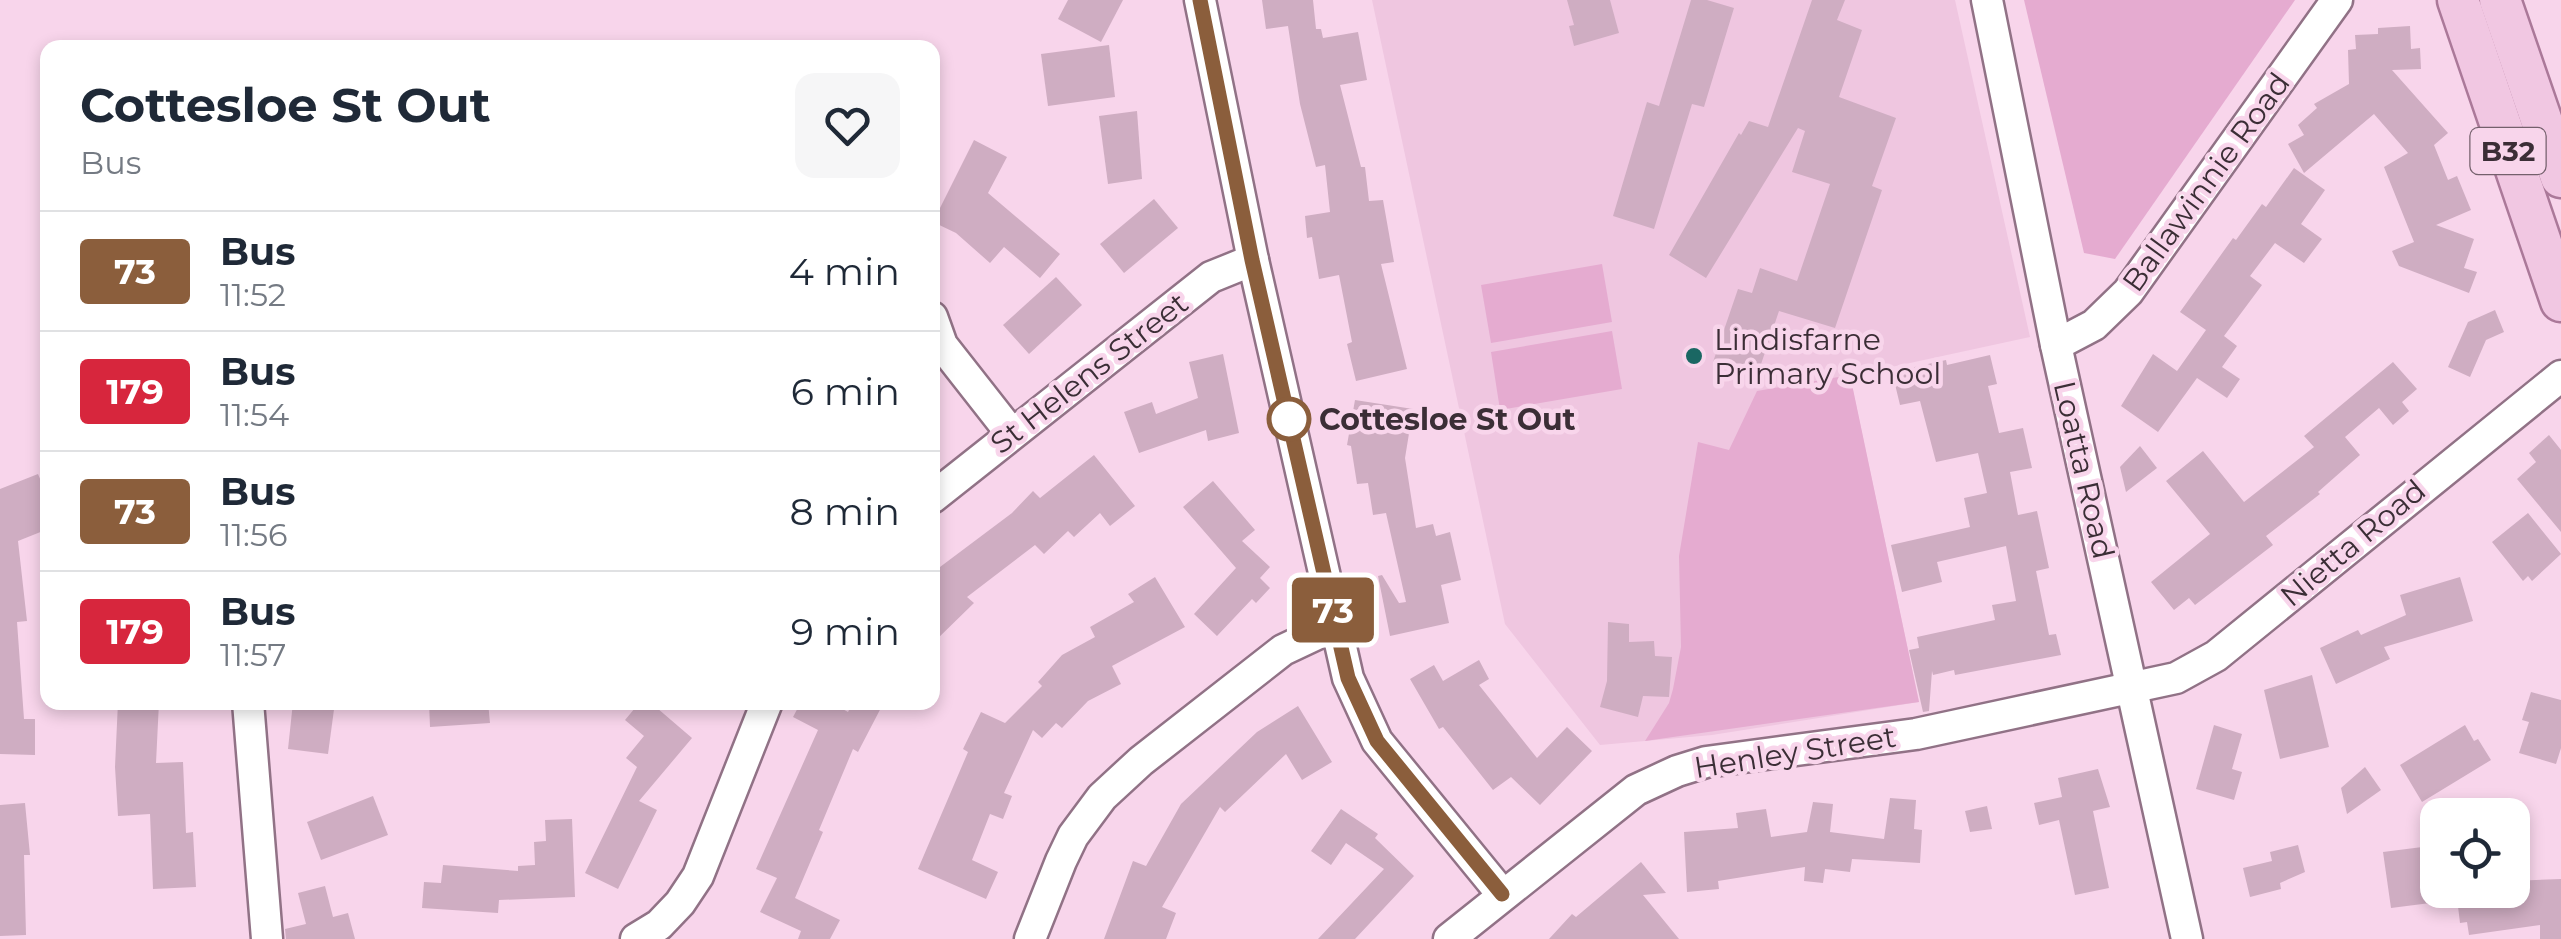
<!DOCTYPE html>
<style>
body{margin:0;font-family:Montserrat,sans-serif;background:#f6f6f7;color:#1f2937;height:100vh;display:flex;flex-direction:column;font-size:38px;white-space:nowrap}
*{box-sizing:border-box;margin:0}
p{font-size:32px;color:#747a83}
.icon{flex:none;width:55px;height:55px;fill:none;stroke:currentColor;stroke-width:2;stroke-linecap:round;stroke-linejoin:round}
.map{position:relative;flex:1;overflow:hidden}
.panel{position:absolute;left:40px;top:40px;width:900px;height:670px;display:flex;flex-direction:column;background:#fff;border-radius:20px;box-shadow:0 5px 15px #0003}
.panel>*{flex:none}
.badge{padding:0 20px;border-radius:8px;font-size:35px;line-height:65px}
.fabs{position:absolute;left:2420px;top:798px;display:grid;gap:20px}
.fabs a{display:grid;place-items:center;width:110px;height:110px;border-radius:20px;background:#fff;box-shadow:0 5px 15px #0003;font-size:50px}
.map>.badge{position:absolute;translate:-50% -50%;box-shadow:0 0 0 5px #fff}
.round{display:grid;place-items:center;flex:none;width:105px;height:105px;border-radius:20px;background:#f6f6f7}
.summary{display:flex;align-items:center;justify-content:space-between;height:170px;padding:0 40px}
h1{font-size:48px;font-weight:700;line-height:75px}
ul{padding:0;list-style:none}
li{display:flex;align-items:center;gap:30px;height:120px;padding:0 40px;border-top:2px solid #e0e1e3}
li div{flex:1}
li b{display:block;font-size:38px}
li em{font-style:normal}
li .badge{min-width:110px;font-weight:700;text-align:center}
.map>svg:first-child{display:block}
</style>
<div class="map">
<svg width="2561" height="939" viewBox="0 0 2561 939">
<rect width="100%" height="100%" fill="#f8d5eb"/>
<path fill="#efc6e0" d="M1372,0H1955L2030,337L1850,376L1919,702L1712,735L1600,745L1505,624Z"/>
<g fill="#e5abd0">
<path d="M2024,0H2295L2115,259L2084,253Z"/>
<path d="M1602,264L1612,322L1491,343L1481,285Z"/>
<path d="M1612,331L1622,389L1500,410L1491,352Z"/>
<path d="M1850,375L1919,702L1645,741L1669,703L1673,689L1681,647L1679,556L1698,442L1729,450L1757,391Z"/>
</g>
<g fill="#cfadc2">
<path d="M1068,0H1123L1101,42L1058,19Z"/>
<path d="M1262,0H1313L1316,29H1321L1323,38L1358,32L1367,80L1340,85L1361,167H1365L1369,201L1383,200L1394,262L1381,264L1407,369L1356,381L1347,344L1352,342L1339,275L1319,279L1312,237L1307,238L1305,216L1330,212L1325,165L1316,167L1300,104L1288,26L1266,29Z"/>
<path d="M1567,0H1610L1619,33L1574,46L1569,26L1574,25Z"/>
<path d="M1691,0H1707L1734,8L1704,107L1692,104L1654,229L1613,216L1647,102L1659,106Z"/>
<path d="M1812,0H1845L1837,20L1862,30L1839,97L1896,118L1872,186L1882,190L1835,328L1779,311L1757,376L1713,362L1738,289L1752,293L1760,268L1797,281L1830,184L1792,172L1805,131L1798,128L1706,278L1669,255L1739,133L1741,135L1749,121L1768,127Z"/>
<path d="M2410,26L2411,49L2420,48L2421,69L2392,70L2448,133L2434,145L2448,180L2457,176L2471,210L2436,225L2474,239L2464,268L2477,272L2469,293L2399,266L2392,251L2414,242L2384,167L2408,153L2374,114L2304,173L2288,144L2304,135L2298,125L2317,108L2314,104L2349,84L2348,50L2356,49L2355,35L2378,34V28Z"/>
<path d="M1109,45L1115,97L1048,106L1041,54Z"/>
<path d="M1137,111L1142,179L1108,184L1099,116Z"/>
<path d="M974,140L1007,157L988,193L1060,254L1040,278L1004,247L990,263L956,233L933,222Z"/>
<path d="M2294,168L2325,190L2301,224L2322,239L2304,263L2275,243L2250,276L2262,285L2224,336L2237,346L2222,367L2240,379L2227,398L2197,378L2158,432L2121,406L2153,354L2177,371L2206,330L2180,312L2233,238L2236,240L2262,204L2266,207Z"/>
<path d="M1154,199L1178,228L1124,273L1100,244Z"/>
<path d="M1056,277L1082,305L1029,354L1003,325Z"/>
<path d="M2495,310L2504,332L2486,340L2470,377L2448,367L2468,322Z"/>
<path d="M1223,354L1239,433L1208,441L1206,430L1139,453L1124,412L1152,402L1156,414L1198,398L1189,362Z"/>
<path d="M1990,355L1997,384L1988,386L1999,433L2023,428L2032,468L2010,472L2018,515L2037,511L2049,568L2036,571L2049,635L2056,634L2061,655L1955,675L1954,670L1933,675L1932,671L1929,711L1923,712L1909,650L1919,648L1917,637L1995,620L1992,605L2016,601L2006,546L1937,562L1942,582L1902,592L1891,545L1970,527L1964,498L1987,493L1978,453L1936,462L1920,401L1900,405L1892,372L1946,360L1947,365Z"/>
<path d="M2393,362L2417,389L2402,402L2409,411L2393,425L2379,408L2345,437L2360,455L2318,492L2320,494L2266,536L2273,545L2195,605L2189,598L2174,610L2151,582L2210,534L2166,481L2203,451L2244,502L2314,447L2304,436Z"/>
<path d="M1355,400L1413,409L1405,458L1416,528L1433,524L1436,536L1450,532L1461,580L1441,585L1449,623L1390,636L1378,576L1382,575L1399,603L1406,602L1386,513L1373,515L1368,483L1357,484L1351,446L1347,445Z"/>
<path d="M2549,435L2561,450V532L2517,479L2536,462L2529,453Z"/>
<path d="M2140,446L2157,468L2126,492L2120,467Z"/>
<path d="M1094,455L1135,506L1110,526L1100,513L1074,537L1068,531L1044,554L1035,545L967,597L974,603L932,644V573L1012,513L1033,491L1040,498Z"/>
<path d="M38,474L48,498V529L18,541L27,621L17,622L24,719H35V755L0,754V489Z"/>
<path d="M1213,481L1255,530L1242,541L1270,567L1260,578L1270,588L1256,603L1252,599L1217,636L1194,614L1236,568L1183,507Z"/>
<path d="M2528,513L2561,554L2532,581L2528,576L2523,581L2492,542Z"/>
<path d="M1155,577L1185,627L1112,666L1121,684L1088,701L1062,728L1056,723L1042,738L1033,730L1004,793L1012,796L1003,819L990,814L972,860L998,872L986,899L918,869L968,752L963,749L981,712L1005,723L1042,686L1038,682L1062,655L1095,637L1090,627L1134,602L1128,594Z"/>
<path d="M2460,577L2473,621L2384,647L2390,659L2336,684L2320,648L2358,630L2361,635L2406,615L2400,595Z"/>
<path d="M1608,622L1629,624V642L1654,641L1655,656L1672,657L1669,697L1643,696L1638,717L1600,707L1607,681Z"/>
<path d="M1479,660L1489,679L1479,685L1537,758L1567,727L1592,751L1540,805L1511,777L1493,790L1443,727L1439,729L1410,679L1434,665L1443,681Z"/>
<path d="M2312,675L2329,747L2280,759L2264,690Z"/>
<path d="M2531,692L2561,700V748L2556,764L2519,753L2529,722L2522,720Z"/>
<path d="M118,702H159L156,763L183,762L186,833L193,832L196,887L153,889L150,814L118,816L115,767Z"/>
<path d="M293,702H335L328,754L288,749Z"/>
<path d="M429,702H488L490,723L430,727Z"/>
<path d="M640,702H650L692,738L639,801L657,810L618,889L585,873L637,767L626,758L644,736L625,720Z"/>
<path d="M801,702H830L848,712L853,702H884L858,752L853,749L819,830L823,832L795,898L840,920L830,939H798L801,931L760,912L777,878L756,869L818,730L793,717Z"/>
<path d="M1298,706L1332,762L1302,780L1286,754L1225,812L1220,807L1162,907L1176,913L1166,939H1104L1133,861L1146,866L1181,804L1257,732Z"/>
<path d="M2214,725L2242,734L2232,769L2242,772L2234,800L2196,789Z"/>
<path d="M2465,725L2474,741L2478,739L2491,760L2422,802L2400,765Z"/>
<path d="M2365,767L2381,790L2347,814L2341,788Z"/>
<path d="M2098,769L2110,807L2093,811L2109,888L2075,895L2059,820L2039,825L2034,803L2062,797L2058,778Z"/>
<path d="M373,796L388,835L321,860L307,822Z"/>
<path d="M1890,798L1916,800L1914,829L1922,830L1920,863L1852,859L1850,872L1825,869L1823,883L1804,881L1805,867L1718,881L1719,889L1687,892L1684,832L1738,828L1736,813L1766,809L1771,837L1807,832L1813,802L1833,804L1830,832L1884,839Z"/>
<path d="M25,803L30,855H24L26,935L0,936V805Z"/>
<path d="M1987,806L1992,829L1970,832L1965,811Z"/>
<path d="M1341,809L1378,834L1375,838L1414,876L1355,939H1318L1384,869L1346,843L1331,865L1311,851Z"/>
<path d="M572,819L575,897L499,900L498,913L422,908L424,882L441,883L443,865L518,871V866L535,865L534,842L546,841L545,820Z"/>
<path d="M2298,845L2305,872L2280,883L2281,889L2250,897L2243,868L2272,861L2270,852Z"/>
<path d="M2438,845V902L2391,908L2383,852Z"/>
<path d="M1641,862L1666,893L1643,895L1679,939H1549L1572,914L1576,917Z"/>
<path d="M2561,879V939H2540V925L2469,935L2467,922L2460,923L2456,890H2512V881Z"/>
<path d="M325,886L333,917L348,913L355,939H286L285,929L306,924L298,893Z"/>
</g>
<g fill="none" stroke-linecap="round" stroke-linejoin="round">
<defs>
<g id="minor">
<path d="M1200,0L1253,260L1348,678L1377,741L1502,894"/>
<path d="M1987,0L2056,345L2187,939"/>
<path d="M932,317L942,345L1011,433"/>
<path d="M2056,345L2094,325L2128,292L2337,0"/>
<path d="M932,498L1211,277L1253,260"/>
<path d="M248,702L267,939"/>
<path d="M636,939L659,925L680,903L698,876L767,702"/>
<path d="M1030,939L1061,861L1073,836L1102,797L1141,761L1283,650L1336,625"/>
<path d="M1449,939L1636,790L1677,771L1706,762L1916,734L2176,678L2216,656L2561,376"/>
</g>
<g id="major">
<path d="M2458,0L2561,301"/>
<path d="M2500,0L2561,177"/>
</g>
</defs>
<use href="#minor" stroke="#917286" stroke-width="35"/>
<use href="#major" stroke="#ab7999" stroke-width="45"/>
<use href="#minor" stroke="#fff" stroke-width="30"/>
<use href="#major" stroke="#f1c7e2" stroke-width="40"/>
</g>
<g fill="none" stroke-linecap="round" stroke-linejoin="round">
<defs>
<path id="line" d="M1200,0L1252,260L1348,678L1377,741L1502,894"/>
</defs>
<use href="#line" stroke="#fff" stroke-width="22"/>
<use href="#line" stroke="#8b5e3c" stroke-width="15"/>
</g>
<circle fill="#1a6763" stroke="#f8d5eb" stroke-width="4" cx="1694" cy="356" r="10"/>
<circle fill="#fff" stroke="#8b5e3c" stroke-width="5" cx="1289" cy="419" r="20"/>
<g text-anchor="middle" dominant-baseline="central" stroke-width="9" stroke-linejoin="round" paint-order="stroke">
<rect fill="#f8d5eb" stroke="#74606c" stroke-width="2.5" x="2470.5" y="128" width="75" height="46" rx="8"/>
<g font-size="28" font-weight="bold" fill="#3b2e36">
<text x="2508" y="151">B32</text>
</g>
<g font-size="30" fill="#3b2e36" stroke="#f8d5eb">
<text transform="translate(2206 182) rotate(-54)">Ballawinnie Road</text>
<text transform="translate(1089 373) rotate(-38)">St Helens Street</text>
<text transform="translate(2084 470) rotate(77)">Loatta Road</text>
<text transform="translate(2353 543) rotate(-40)">Nietta Road</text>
<text transform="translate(1795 752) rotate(-9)">Henley Street</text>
</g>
<g font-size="30" fill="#3b2e36" stroke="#f8d5eb" text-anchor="start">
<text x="1714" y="339">Lindisfarne<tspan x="1714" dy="34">Primary School</tspan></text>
</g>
<g font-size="30" font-weight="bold" fill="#3b2e36" stroke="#f8d5eb" text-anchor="start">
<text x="1319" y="419">Cottesloe St Out</text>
</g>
</g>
</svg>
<div class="fabs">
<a><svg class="icon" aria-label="locate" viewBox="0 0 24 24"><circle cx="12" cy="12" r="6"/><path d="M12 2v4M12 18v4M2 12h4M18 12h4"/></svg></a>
</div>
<b class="badge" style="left:1333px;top:610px;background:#8b5e3c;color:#fff">73</b>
<section class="panel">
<div class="summary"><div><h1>Cottesloe St Out</h1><p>Bus</p></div><a class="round"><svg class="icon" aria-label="heart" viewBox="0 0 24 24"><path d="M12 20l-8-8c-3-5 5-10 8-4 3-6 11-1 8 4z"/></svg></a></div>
<ul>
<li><span class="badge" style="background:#8b5e3c;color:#fff">73</span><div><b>Bus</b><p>11:52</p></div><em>4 min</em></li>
<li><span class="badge" style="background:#d7263d;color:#fff">179</span><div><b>Bus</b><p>11:54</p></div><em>6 min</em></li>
<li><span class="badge" style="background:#8b5e3c;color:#fff">73</span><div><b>Bus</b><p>11:56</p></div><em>8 min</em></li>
<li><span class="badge" style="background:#d7263d;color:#fff">179</span><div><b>Bus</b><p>11:57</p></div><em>9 min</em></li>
</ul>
</section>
</div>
